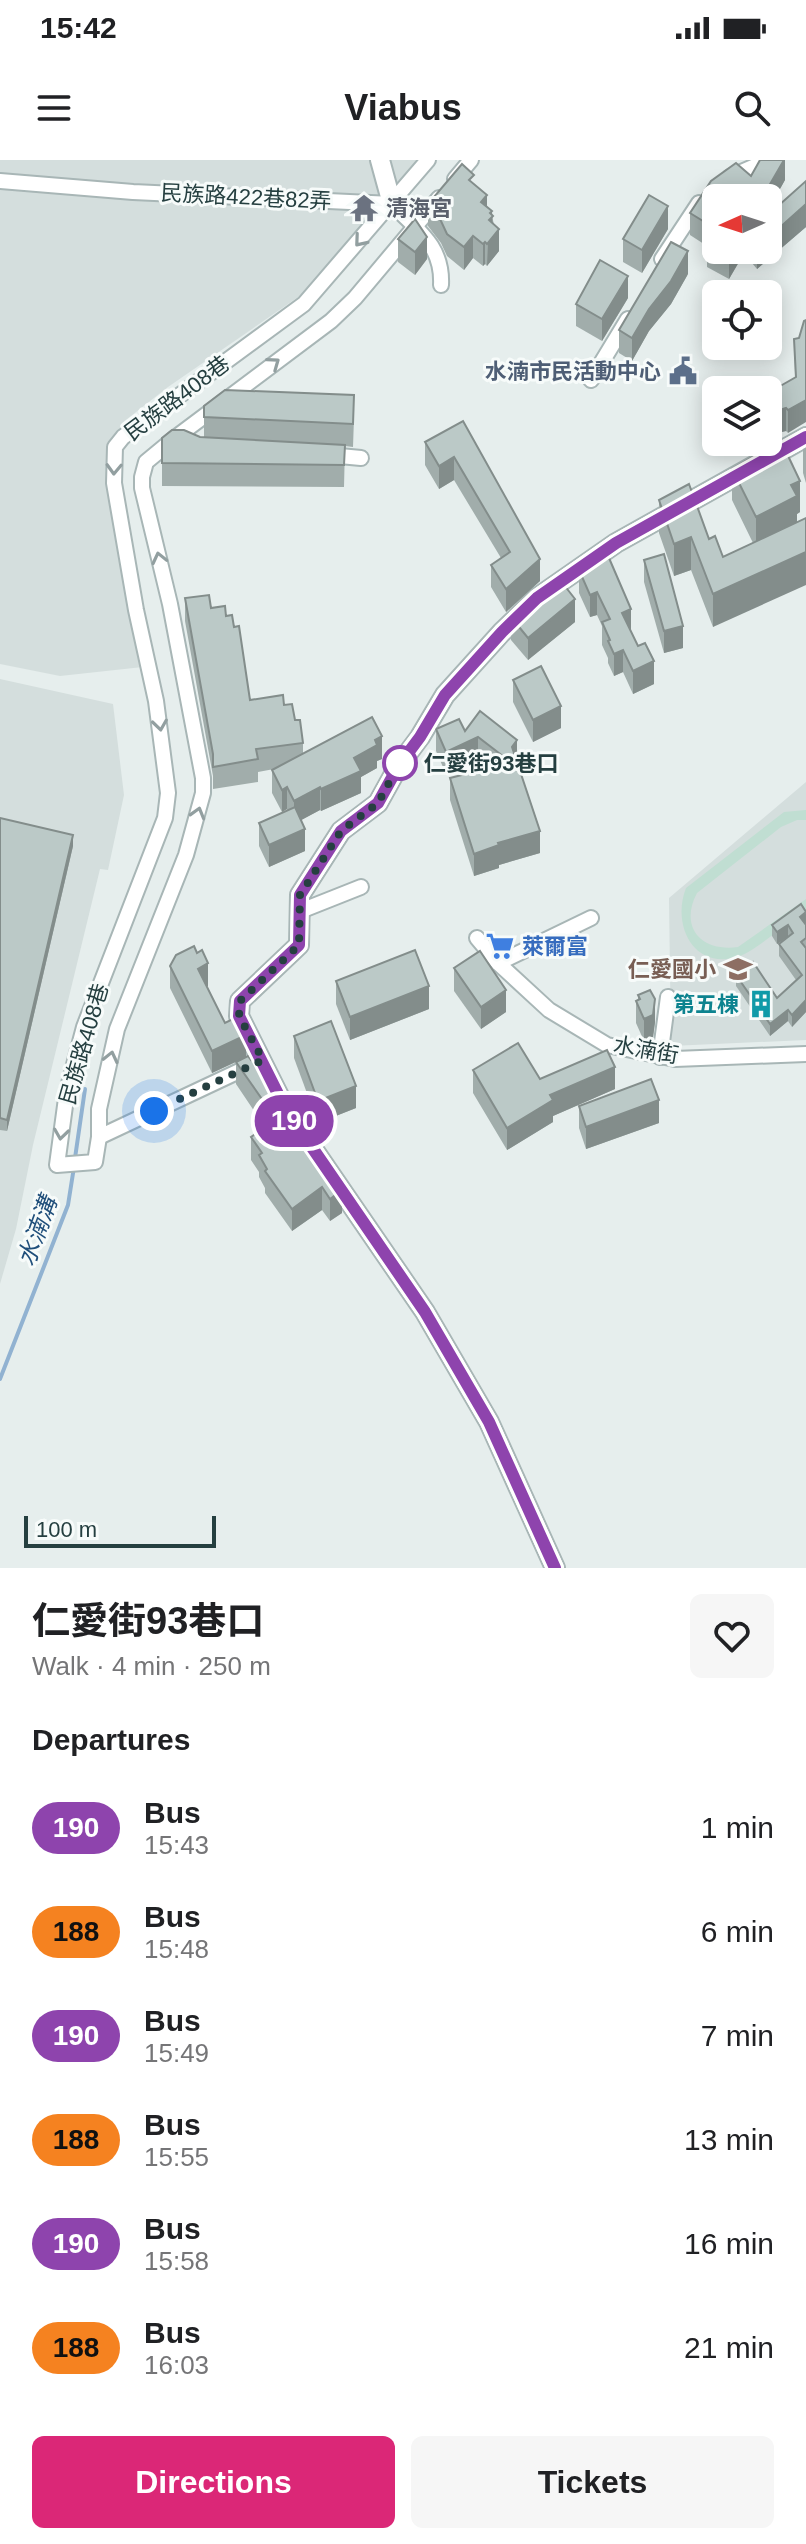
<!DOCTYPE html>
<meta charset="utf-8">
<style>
body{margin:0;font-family:Arial,"Noto Sans TC",sans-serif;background:#f6f6f6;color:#202124;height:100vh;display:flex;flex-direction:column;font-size:30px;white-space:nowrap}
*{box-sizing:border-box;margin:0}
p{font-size:26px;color:#757577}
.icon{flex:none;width:44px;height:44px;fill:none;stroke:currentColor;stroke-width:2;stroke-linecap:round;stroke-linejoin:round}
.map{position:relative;height:1408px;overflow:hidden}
.panel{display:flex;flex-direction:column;background:#fff;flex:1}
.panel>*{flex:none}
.badge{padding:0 16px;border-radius:26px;font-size:28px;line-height:52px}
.needle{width:52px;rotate:267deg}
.tools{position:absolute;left:702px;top:24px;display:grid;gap:16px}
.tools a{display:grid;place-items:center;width:80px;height:80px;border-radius:12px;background:#fff;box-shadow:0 4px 20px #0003;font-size:40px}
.scale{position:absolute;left:24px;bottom:20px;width:192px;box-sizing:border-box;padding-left:8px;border:4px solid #253f40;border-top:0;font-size:22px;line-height:28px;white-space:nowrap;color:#253f40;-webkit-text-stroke:6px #f7fbfa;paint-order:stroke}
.you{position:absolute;width:40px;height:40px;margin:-20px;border:6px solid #fff;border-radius:50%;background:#1a73e8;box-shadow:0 0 0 12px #1a73e833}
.map>.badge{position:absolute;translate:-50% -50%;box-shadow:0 0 0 4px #fff}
h2{padding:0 32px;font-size:30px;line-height:72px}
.round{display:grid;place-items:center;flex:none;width:84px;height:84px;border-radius:12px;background:#f6f6f6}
.overview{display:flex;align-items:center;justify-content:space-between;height:136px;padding:0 32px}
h1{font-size:38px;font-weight:700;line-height:60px}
.primary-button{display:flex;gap:16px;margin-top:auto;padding:16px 32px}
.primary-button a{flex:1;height:92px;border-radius:12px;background:#db2777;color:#fff;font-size:32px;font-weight:700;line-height:92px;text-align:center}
.primary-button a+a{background:#f6f6f6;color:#202124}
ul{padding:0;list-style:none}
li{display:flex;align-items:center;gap:24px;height:104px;padding:0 32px}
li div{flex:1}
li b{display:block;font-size:30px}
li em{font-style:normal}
li .badge{min-width:88px;font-weight:700;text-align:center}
.status{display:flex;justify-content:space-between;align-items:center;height:56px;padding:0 40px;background:#fff;direction:ltr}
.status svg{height:22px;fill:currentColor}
header{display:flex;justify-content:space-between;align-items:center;height:104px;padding:0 32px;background:#fff;font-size:36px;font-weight:700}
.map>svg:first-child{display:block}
</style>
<div class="status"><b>15:42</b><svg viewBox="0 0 49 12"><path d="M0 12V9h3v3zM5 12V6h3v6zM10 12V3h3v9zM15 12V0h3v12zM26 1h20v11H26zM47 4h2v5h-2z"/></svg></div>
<header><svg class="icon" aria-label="menu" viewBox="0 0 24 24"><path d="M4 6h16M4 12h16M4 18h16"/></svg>Viabus<svg class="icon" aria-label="search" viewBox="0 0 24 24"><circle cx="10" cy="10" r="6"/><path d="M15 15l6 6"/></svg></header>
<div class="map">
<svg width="806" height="1408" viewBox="0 0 806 1408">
<rect width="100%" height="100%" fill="#e6eeed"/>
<g fill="#d4dedd">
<path d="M0,0H417L335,99L304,133L168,227L122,263L114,282V303L152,506L60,516L0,504Z"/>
<path d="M0,519L113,544L124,635L108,710L100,709L33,985L16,1069L0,1124Z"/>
<path d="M806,622V880L671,886L669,738Z"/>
</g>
<path fill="#c0ded2" d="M806,650V660H797L781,667L697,733C679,767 701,792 738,787L806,739V750C790,761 756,790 740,796C695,812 671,766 686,728L784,652Z"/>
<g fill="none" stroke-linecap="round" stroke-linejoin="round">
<g stroke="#91b2d1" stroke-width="4">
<path d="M75,998L85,929"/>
<path d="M0,1219L68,1045L74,1007"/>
</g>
<defs>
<g id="minor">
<path d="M428,0L304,144L123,277L115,287L114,323L136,450L156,541L168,633L165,658L84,867L67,931L57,1005L95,1002L99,977V949L117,869L186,695L203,633V618L170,444L142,328V317L146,302L175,278L331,161L355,138L439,38"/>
<path d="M730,17L769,0"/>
<path d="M455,19L471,0"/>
<path d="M0,21L133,32L392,44C417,70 443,85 441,125"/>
<path d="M662,99L699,43"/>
<path d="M591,220L628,159"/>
<path d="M329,295L361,298"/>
<path d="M298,752L361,727"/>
<path d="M477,778L498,803L549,850L607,885L675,899L806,894"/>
<path d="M498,803L591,758"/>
<path d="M660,897L668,837"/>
<path d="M99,977L252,905"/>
</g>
<g id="tertiary">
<path d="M380,0L392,44"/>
<path d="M555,1408L489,1262L425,1152L285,948L239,856L240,841L299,785L300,735L341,671L378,643L399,605L420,577L445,535L502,472L537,438L616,383L806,277"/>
</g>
</defs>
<use href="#minor" stroke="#a8b6b6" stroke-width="18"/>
<use href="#tertiary" stroke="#a8b6b6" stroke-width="22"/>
<use href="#minor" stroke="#fff" stroke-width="14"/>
<use href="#tertiary" stroke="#fff" stroke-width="18"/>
</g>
<g fill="#a1adab">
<path d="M785,0V20L768,50V38H716V90H743V95L729,119L707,107V86L690,75V53L751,16Z"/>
<path d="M806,21V67L757,109L746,96V90H768Z"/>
<path d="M474,24L492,55L499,91L487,106L485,104L483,106L473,98L464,110L447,96L441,83L428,66V44Z"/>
<path d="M668,69L642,113L623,102V79Z"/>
<path d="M398,79L427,99L415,115L398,102Z"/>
<path d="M688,114L671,144L649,171L632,201L619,193V170Z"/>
<path d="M628,138L602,181L576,166V144Z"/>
<path d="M804,161L788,273L786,271L777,273L768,259V233L795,218L794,179L799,178Z"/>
<path d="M204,246L354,258L353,287L345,286L344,327L162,326V278L204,277Z"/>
<path d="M463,261L540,421L506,452L491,427V405L501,398L454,320L439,329L425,305V282Z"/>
<path d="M803,281H806V323L803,313Z"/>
<path d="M732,309L800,352L797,354L713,467L691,410L674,416L659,373V340L709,379L723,397L753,383L732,340Z"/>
<path d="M644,400L683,488L664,493L644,422Z"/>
<path d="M579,410L631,471L654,524L633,534L623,512L614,516L608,503V498L602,485V466L597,455L590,457L579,433Z"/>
<path d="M185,438L226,456L234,467L250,540L284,545L295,560L303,583V594L382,599L377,601V608L361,617V633L321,651L320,650L301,660L305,691L269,707L259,686V663L287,651V649L282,652L272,633V610L274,609L258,612V622L213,629V616L185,461Z"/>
<path d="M511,457L575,462L528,500L511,480Z"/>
<path d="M513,520L561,568L533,582L513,542Z"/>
<path d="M480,551L517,602L540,693L499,705V708L474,716L450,640V618L489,608L478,600L446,614L436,591V569L465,571Z"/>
<path d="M0,658L73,686L7,971L0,970Z"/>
<path d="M806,752V852L792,867L788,861L770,876L736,826V815L777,838L796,820L779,796V784L788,777L777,784L772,776V765Z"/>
<path d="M170,806L208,826H207L225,863L246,897L275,932L342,1053L330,1061L322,1050L292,1071L265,1033V1028L259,1017V1012L251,1000V977L265,967L236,924V902L212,913L170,828Z"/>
<path d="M454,808L506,852L481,869L454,831Z"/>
<path d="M336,821L429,849L350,880L336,844Z"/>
<path d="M638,835L655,862L653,877L644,881L636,863V841L638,840Z"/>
<path d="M294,876L356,948L318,963L294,898Z"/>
<path d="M473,910L540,919L615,929L553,956V962L507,990L473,933Z"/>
<path d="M579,946L659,963L586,989L579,968Z"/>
</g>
<g fill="#838d8b">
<path d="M784,0H785V20L768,50V38H762Z"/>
<path d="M487,35V57L481,42Z"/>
<path d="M806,44V67L757,109V90H768V78Z"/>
<path d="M668,46V69L642,113V90Z"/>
<path d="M492,51L493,77L499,69V91L487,106L489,60L490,53Z"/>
<path d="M473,76V98L464,110V87Z"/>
<path d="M427,77V99L415,115V92Z"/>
<path d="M485,82V104L483,106V84Z"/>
<path d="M733,90H743V95L729,119V97Z"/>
<path d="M688,91V114L671,144L649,171L632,201V178L649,149Z"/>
<path d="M628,116V138L602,181V159Z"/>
<path d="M806,240V262L788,273V250Z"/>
<path d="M786,248V271L777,273V251Z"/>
<path d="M454,297V320L439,329V306Z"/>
<path d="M800,321V352L797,354V368L756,388V357L791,325Z"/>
<path d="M691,377V410L674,416V384Z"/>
<path d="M806,392V425L713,467V434Z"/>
<path d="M540,399V421L506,452V429Z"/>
<path d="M597,432V455L590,457V435Z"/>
<path d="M575,439V462L528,500V478Z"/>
<path d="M631,449V471L622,453Z"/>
<path d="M683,466V488L664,493V471Z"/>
<path d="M623,490V512L614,516V494Z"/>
<path d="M654,501V524L633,534V511Z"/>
<path d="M561,546V568L533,582V560Z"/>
<path d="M382,576V599L377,601V608L361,617V633L321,651V629L354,598L375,580Z"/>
<path d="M478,577V600L446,614V592Z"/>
<path d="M517,580V602L512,587Z"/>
<path d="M287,627V649L282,652V630Z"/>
<path d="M320,627V650L294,664V641Z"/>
<path d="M305,669V691L269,707V685Z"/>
<path d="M540,671V693L499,705V708L474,716V694L498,683Z"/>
<path d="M73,675V686L7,971V960Z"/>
<path d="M806,753V764L800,757Z"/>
<path d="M788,765V777L777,784V772Z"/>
<path d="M208,803V826L198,831V809Z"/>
<path d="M429,826V849L350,880V857Z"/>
<path d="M506,830V852L481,869V847Z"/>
<path d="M655,839V862L653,877L644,881V859Z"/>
<path d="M806,840V852L792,867V855Z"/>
<path d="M788,850V861L770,876V864Z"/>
<path d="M246,875V897L212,913V891Z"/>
<path d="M615,907V929L553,956V962L507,990V968L550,935Z"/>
<path d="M356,926V948L318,963V941Z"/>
<path d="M659,940V963L586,989V967Z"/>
<path d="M322,1027V1050L292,1071V1049Z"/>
<path d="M342,1030V1053L330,1061V1039Z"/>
</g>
<g fill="#bbc9c7" stroke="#838d8b" stroke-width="2">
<path d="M760,0H784L762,38H737L726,32L722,38H716V49L713,55L716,57V69L690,53L711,21L736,3L751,16Z"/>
<path d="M462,4L474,15L469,20L487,35L481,42L492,51L490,53L493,56L489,60L499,69L487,84L485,82L483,84L473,76L464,87L447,74L441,61L428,44Z"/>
<path d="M806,21V44L768,78V55Z"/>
<path d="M649,35L668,46L642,90L623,79Z"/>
<path d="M415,59L427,77L415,92L398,79Z"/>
<path d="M716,69V90L707,84Z"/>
<path d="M671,82L688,91L671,121L649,149L632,178L619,170Z"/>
<path d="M717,90H733L729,97Z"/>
<path d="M600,100L628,116L602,159L576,144Z"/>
<path d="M806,160V240L788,250L786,248L777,251L768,236V233L796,217L794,179L799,178L804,161Z"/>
<path d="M225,230L354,235L353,264L204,257V246Z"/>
<path d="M463,261L540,399L506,429L491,405L510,392L454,297L439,306L425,282Z"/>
<path d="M172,270H184L200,277L345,285L344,305L162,303V278Z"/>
<path d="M781,281L800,321L791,325L797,336L756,357L732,309Z"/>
<path d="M689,324L709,379L715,376L723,397L806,358V392L713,434L691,377L674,384L659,340Z"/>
<path d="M664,394L683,466L664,471L644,400Z"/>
<path d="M609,398L631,449L622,453L638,486L645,483L654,501L633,511L623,490L614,494L608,481L610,480L602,462L610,459L597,432L590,435L579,410Z"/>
<path d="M557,416L575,439L528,478L511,457Z"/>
<path d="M209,435L211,448L225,446L226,456L232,455L234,467L239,466L250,540L283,535L284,545L292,544L295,560H300L303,583L256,589L258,599L213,607V594L185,438Z"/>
<path d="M541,506L561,546L533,560L513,520Z"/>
<path d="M480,551L517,580L512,587L540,671L498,683L499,685L474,694L450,618L493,607L508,600L478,577L446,592L436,569L459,559L465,571Z"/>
<path d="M372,557L382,576L375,580L377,585L354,598L361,611L321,629L320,627L294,641L287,627L282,630L272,610Z"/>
<path d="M295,647L305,669L269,685L259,663Z"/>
<path d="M0,658L73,675L7,960L0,958Z"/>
<path d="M801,744L806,752L800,757L806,765V778L801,782L806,788V840L792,855L788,850L770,864L736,815L753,802L777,838L802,815L779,784L793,773L788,765L777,772L772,765Z"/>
<path d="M194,786L197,793L202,790L208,803L198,809L225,863L237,857L246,875L212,891L170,806L176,795Z"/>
<path d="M415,790L429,826L350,857L336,821Z"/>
<path d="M480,791L506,830L481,847L454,808Z"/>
<path d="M650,830L655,839L653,855L644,859L636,841L640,839L638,835Z"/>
<path d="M331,861L356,926L318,941L294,876Z"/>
<path d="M518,883L540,919L607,890L615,907L550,935L553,940L507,968L473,910Z"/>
<path d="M248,896L251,900L256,896L275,932L342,1030L330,1039L322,1027L292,1049L265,1011L267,1009L259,995L262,993L251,977L276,959L236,902Z"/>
<path d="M651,919L659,940L586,967L579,946Z"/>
</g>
<defs><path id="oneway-chevron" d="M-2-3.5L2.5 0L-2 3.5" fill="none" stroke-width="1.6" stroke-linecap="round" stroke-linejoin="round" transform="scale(2)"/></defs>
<g stroke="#929fa0">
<use href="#oneway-chevron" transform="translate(360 81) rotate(130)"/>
<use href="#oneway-chevron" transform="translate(274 203) rotate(-36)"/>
<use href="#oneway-chevron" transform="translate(114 309) rotate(92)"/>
<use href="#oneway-chevron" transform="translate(159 398) rotate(-103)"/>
<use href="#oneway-chevron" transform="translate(160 565) rotate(82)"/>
<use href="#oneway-chevron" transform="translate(198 653) rotate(-74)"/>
<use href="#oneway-chevron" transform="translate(111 897) rotate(-77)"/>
<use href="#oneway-chevron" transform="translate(61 974) rotate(98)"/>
</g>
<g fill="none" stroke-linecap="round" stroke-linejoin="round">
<defs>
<path id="line" d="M555,1408L489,1262L425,1152L285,948L239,856L240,841L299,785L300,735L341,671L378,643L399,605L420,577L445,535L502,472L537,438L616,383L806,277"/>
</defs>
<use href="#line" stroke="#fff" stroke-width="18"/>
<use href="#line" stroke="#8e44ad" stroke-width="12"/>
<path stroke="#253f40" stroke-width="8" stroke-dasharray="0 14.4" d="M154,951L263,900L239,856L240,841L299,785L300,735L341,671L378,643L400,603"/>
</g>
<defs>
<symbol id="temple-bare" viewBox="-9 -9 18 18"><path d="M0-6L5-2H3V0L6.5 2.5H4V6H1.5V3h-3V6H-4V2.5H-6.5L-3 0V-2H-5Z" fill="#6b7280" stroke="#f7fbfa" stroke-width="2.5" paint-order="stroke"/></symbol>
<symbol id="civic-bare" viewBox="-9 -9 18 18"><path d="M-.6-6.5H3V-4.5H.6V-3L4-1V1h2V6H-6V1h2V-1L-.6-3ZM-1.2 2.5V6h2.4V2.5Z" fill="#5c6f8a" stroke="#f7fbfa" stroke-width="2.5" paint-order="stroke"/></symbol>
<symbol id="supermarket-bare" viewBox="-9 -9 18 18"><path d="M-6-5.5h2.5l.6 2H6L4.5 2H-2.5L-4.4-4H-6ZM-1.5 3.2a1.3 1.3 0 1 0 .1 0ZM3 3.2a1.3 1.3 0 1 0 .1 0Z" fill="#3f7fe0" stroke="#f7fbfa" stroke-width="2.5" paint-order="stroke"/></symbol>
<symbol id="school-bare" viewBox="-9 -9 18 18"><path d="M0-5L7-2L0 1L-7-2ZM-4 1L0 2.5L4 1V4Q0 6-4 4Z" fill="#8d6e63" stroke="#f7fbfa" stroke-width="2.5" paint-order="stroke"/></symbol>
<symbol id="building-bare" viewBox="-9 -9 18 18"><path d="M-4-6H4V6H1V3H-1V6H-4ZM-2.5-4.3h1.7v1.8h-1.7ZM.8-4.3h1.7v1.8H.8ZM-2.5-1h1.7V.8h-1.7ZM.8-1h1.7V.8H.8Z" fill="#0f9aa8" stroke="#f7fbfa" stroke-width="2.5" paint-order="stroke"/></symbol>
</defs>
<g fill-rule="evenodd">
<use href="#temple-bare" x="344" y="28" width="40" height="40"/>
<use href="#civic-bare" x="663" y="191" width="40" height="40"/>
<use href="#supermarket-bare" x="480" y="766" width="40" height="40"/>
<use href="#school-bare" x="718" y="789" width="40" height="40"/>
<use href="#building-bare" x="741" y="824" width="40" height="40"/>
</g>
<circle fill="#fff" stroke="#8e44ad" stroke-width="4" cx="400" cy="603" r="16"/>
<g text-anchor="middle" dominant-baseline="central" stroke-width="6" stroke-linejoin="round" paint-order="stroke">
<g font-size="22" fill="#253f40" stroke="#f7fbfa">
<text transform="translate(246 37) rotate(3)">民族路422巷82弄</text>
<text transform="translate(177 238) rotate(-37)">民族路408巷</text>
<text transform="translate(84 884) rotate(-74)">民族路408巷</text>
<text transform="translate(646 890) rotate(10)">水湳街</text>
</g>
<g font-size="22" font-weight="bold" fill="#5b616d" stroke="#f7fbfa" text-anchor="start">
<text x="386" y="48">清海宮</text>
</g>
<g font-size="22" font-weight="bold" fill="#4e5e75" stroke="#f7fbfa" text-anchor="end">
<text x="661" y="211">水湳市民活動中心</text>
</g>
<g font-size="22" font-weight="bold" fill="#253f40" stroke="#f7fbfa" text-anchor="start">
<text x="424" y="603">仁愛街93巷口</text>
</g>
<g font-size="22" font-weight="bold" fill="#366cbe" stroke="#f7fbfa" text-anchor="start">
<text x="522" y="786">萊爾富</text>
</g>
<g font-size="22" font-weight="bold" fill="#785e54" stroke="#f7fbfa" text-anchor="end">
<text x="716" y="809">仁愛國小</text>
</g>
<g font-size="22" font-weight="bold" fill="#0d838f" stroke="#f7fbfa" text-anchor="end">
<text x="739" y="844">第五棟</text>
</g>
<g font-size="24" font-style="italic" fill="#204f7b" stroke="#f7fbfa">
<text transform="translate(37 1071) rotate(-70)">水湳溝</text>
</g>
</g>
</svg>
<div class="tools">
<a><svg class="needle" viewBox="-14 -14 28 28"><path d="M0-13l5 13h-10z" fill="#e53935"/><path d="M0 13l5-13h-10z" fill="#757577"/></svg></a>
<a><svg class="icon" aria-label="locate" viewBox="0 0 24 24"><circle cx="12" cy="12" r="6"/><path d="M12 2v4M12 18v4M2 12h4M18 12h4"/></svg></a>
<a><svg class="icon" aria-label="layers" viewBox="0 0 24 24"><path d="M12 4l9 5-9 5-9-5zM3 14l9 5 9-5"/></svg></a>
</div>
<div class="scale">100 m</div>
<div class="you" style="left:154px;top:951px"></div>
<b class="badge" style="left:294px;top:961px;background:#8e44ad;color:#fff">190</b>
</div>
<section class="panel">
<div class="overview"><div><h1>仁愛街93巷口</h1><p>Walk · 4 min · 250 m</p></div><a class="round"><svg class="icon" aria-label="heart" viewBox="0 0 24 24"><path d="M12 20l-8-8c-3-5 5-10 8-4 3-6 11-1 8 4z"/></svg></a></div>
<h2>Departures</h2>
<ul>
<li><span class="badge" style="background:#8e44ad;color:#fff">190</span><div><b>Bus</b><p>15:43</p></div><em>1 min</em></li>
<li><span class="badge" style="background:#f58220;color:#111">188</span><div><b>Bus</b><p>15:48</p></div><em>6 min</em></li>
<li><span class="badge" style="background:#8e44ad;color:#fff">190</span><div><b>Bus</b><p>15:49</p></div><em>7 min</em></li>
<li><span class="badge" style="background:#f58220;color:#111">188</span><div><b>Bus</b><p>15:55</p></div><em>13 min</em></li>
<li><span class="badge" style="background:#8e44ad;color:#fff">190</span><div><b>Bus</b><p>15:58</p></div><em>16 min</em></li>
<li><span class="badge" style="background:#f58220;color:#111">188</span><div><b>Bus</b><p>16:03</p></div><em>21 min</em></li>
</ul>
<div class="primary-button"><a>Directions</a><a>Tickets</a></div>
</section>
